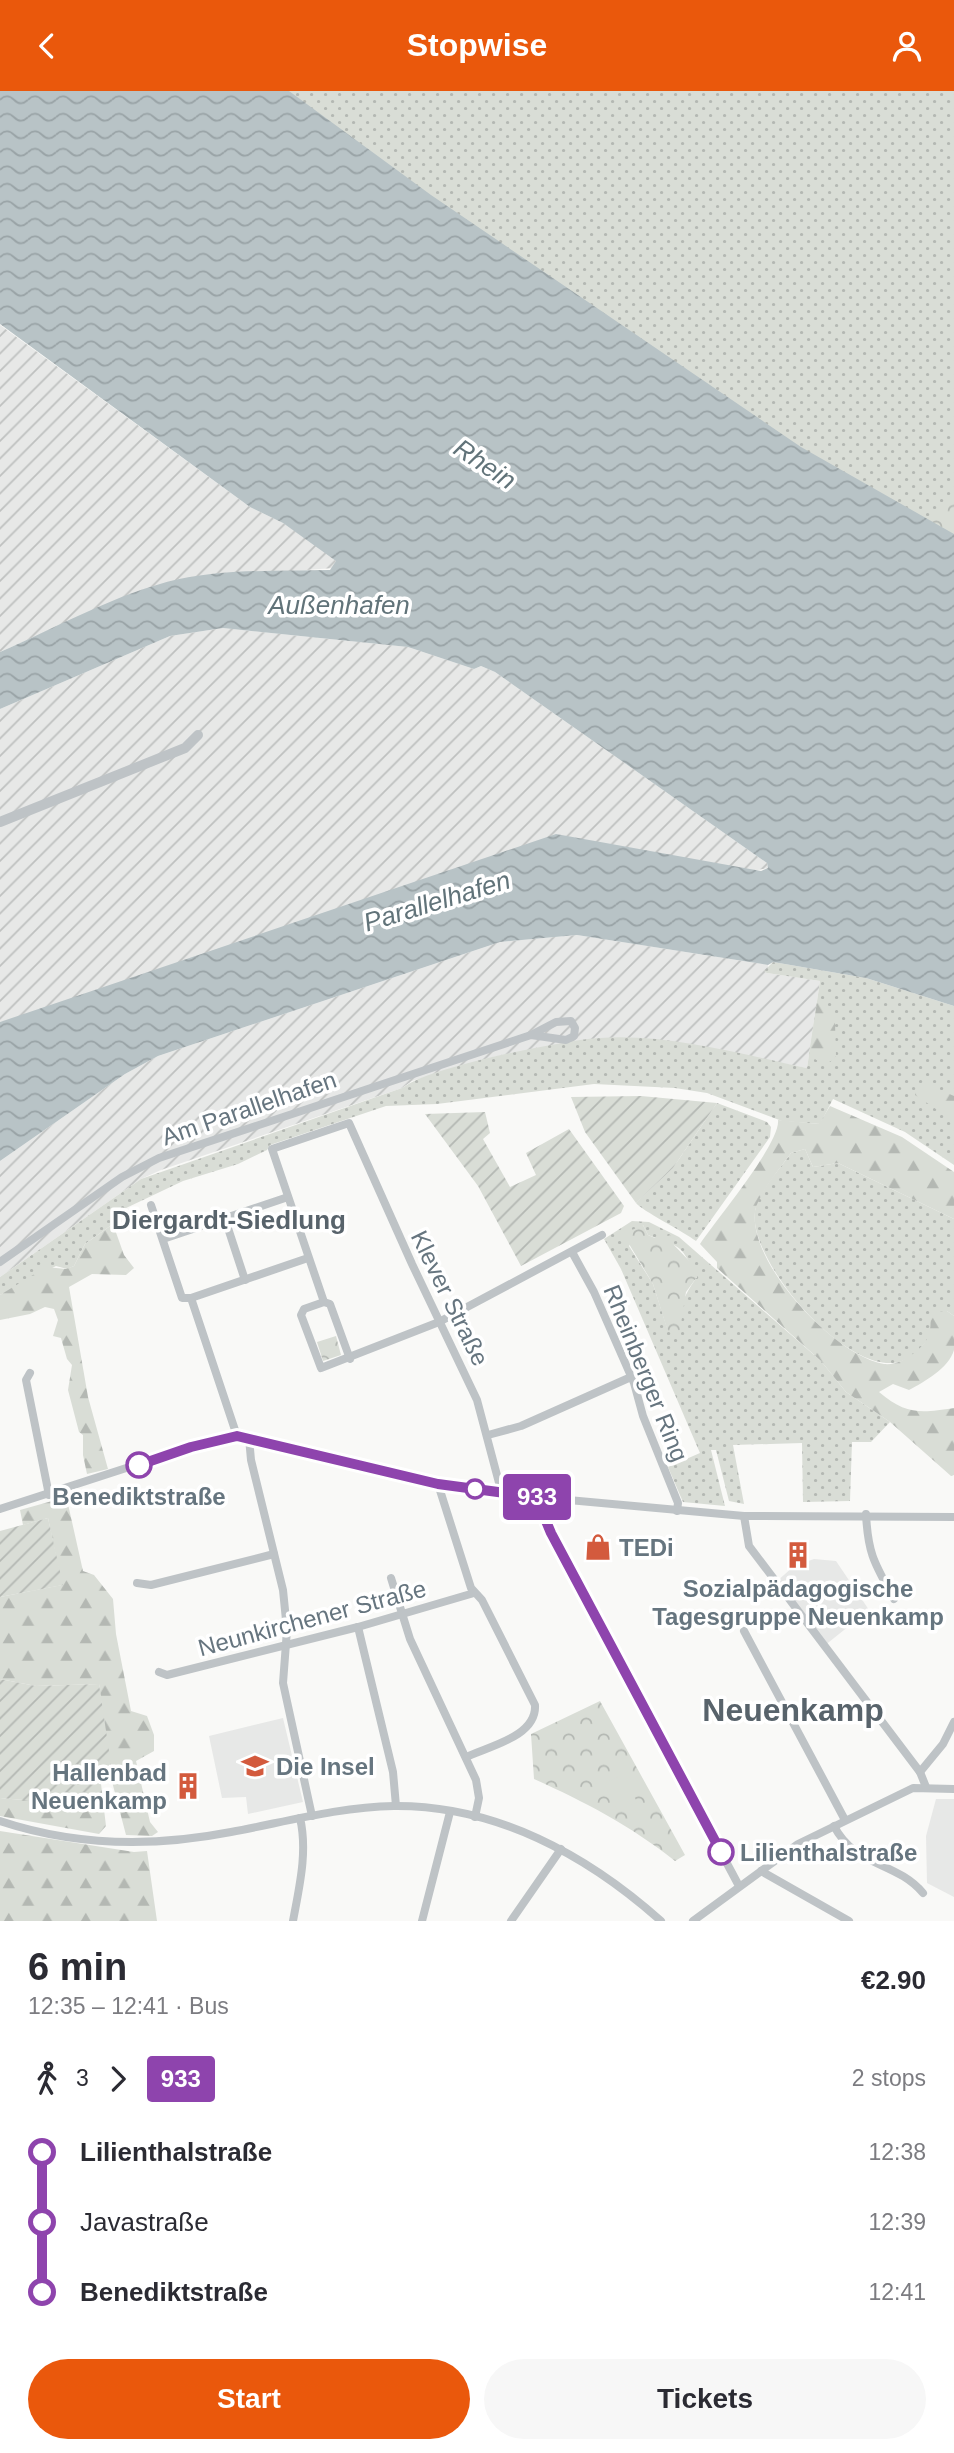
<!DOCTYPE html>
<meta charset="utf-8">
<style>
body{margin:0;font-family:Helvetica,sans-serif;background:#f7f7f7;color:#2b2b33;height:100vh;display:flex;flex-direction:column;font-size:26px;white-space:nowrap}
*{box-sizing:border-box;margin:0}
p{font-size:23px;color:#7c7c81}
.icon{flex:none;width:38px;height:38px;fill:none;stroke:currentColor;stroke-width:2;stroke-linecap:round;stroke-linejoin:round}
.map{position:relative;height:1830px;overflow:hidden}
.drawer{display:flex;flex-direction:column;background:#fff;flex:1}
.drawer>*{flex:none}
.badge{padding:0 14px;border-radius:5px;font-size:24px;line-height:46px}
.map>.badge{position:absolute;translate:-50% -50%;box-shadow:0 0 0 4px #fff}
.legs{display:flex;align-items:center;gap:10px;height:77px;padding:0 28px;font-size:23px}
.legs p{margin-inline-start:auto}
.headline{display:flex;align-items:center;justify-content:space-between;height:119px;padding:0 28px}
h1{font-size:38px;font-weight:700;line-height:52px}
.action{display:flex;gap:14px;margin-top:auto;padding:14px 28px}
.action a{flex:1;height:80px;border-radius:42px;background:#ea580c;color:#fff;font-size:28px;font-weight:700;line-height:80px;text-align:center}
.action a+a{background:#f7f7f7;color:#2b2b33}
ul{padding:0 28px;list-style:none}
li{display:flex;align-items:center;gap:24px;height:70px;font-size:26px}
li i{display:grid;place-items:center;width:10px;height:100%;margin:0 9px;background:currentColor}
li i::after{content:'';width:18px;height:18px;margin:-9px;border:5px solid;border-radius:50%;background:#fff}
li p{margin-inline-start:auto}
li:first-child i{background:linear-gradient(#0000 50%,currentColor 0)}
li:last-child i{background:linear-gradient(currentColor 50%,#0000 0)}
header{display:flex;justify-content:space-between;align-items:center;height:91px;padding:0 28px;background:#ea580c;color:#fff;font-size:32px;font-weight:700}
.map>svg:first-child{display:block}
</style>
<header><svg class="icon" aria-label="back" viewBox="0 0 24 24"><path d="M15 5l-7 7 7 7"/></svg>Stopwise<svg class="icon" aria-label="person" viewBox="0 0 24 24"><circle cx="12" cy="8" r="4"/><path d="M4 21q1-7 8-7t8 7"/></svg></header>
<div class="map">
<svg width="954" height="1830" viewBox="0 0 954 1830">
<defs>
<pattern id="industrial-furrows" width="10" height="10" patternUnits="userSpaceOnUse" patternTransform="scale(1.75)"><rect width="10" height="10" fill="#e7e8e7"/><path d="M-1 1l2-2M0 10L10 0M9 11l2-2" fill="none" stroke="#bfc1c0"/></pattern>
<pattern id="grass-dots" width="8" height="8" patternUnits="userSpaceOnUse" patternTransform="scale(1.75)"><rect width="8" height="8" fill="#d9ddd6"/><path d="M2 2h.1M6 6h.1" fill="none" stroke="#b4b8b3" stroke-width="1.8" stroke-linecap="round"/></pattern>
<pattern id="forest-firs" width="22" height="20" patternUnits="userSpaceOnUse" patternTransform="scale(1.75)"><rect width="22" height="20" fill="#d9ddd6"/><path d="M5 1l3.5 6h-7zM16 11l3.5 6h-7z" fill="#b4b8b3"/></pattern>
<pattern id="park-crowns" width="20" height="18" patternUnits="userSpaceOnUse" patternTransform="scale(1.75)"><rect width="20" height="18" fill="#d9ddd6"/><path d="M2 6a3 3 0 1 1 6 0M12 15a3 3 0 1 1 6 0" fill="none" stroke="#b4b8b3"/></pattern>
<pattern id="garden-furrows" width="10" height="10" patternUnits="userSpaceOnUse" patternTransform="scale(1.75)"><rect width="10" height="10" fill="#d9ddd6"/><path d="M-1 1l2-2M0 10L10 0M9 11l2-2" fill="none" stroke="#b4b8b3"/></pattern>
<pattern id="water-waves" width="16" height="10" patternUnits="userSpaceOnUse" patternTransform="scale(1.75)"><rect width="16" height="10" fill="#b8c3c6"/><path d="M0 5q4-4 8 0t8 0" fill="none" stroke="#99a3a6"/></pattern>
</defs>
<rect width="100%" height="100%" fill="#f9f9f7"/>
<g fill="#e7e8e7">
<path d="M814,1468L836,1470L869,1519L824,1555L775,1492L794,1475Z"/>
<path d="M283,1627L303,1711L248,1723L246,1706L222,1707L209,1645Z"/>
<path d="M936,1708H954V1806L927,1792L926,1745Z"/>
</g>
<g fill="url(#industrial-furrows)">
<path d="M0,234L250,416L283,432L333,466L336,470L334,477L180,488L129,504L0,561Z"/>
<path d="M223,537L408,556L474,578L481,575L495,581L767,772L768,777L0,931V618L170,545Z"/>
<path d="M577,844L768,874L767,882L820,890L807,977L672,952L626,948L585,949L493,966L412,990L402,997L161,1079L141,1088L0,1186V1070L125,983L158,965L500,851Z"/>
</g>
<g fill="url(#grass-dots)" fill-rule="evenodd">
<path d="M279,0H954V454L783,352Z"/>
<path d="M773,871L866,887L954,915V1074L905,1041L833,1008L820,1033L782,1030L707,1002L675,997L594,993L437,1013L386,1015L270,1054L267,1059L238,1073L183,1090L124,1118L113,1133L85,1153L74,1175L67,1178L56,1175L0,1204V1186L141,1088L402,997C423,983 451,977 476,970C510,961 546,955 580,949C654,938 736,962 807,977L820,890L767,882L764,880Z"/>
<path d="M717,1012L767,1031L771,1036L770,1046L696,1150C684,1141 641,1119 636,1112L673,1077Z"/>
<path d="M805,1058L813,1076L838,1072L954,1128V1225L947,1220C934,1237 923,1263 902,1270C849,1289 747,1169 755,1120C758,1101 780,1078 791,1062Z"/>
<path d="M632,1130L649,1131L679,1146L821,1270L846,1301L890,1331L871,1351H852L850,1410L803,1411L802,1352L733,1354L744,1413L729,1410L716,1359H711L725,1415L683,1411L668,1376L700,1362L621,1178L604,1148ZM643,1134L648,1144C683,1158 679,1151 697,1186C684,1203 679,1222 668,1240L653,1193L629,1155Z"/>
</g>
<g fill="url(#forest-firs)">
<path d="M820,910L830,916L835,932L836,965C827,977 819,971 809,964L817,911Z"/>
<path d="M924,992L954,1005V1030L915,1004L917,994Z"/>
<path d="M830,1015L902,1046L954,1081V1128L838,1072L813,1076L805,1058L791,1062C781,1076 757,1105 755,1121C749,1173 835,1265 884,1273C896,1274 905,1269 914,1262C930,1251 932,1239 930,1221L947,1220L954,1225C954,1235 954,1249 954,1259C949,1277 924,1291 909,1299L893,1293L879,1301C906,1324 921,1322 954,1317V1384L951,1385L890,1331L846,1301L821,1270L717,1177V1171L700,1153C715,1130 781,1052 778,1029L819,1033Z"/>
<path d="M113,1133L124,1164L134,1177L126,1184L92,1183L69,1196L88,1306L108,1378L87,1383L83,1364V1344L79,1341L68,1299L72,1274L67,1268L61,1247L53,1245L58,1229L54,1218L45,1216L30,1223L0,1229V1204L46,1176L66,1178L74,1175L85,1153Z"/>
<path d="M52,1410L68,1413L83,1480L94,1484L113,1508L116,1543L131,1620L147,1625L154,1644V1660L136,1670L150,1731L158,1741L152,1745L126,1744L110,1683L99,1593L36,1595L0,1588V1506L62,1494L48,1427L23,1434L20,1419Z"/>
<path d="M0,1707L71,1713L103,1710L106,1735L99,1743L0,1725Z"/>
<path d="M0,1740L134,1761L147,1760L157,1830H0Z"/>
</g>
<g fill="url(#park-crowns)">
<path d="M954,398V450L928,436Z"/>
<path d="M643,1134L648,1144L655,1147L670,1144L671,1151L698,1179L697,1186L686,1201L680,1239L668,1241L653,1193L623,1143Z"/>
<path d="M336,1245L341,1264L323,1270L317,1251Z"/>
<path d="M600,1610L685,1764L675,1770C631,1735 585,1711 534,1688L531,1643Z"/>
</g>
<g fill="url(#garden-furrows)">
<path d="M641,1005L717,1012L673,1077L636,1112L585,1041L571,1006Z"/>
<path d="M485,1021L490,1042L483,1048L510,1096L536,1084L526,1062L569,1038L624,1115L621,1122L521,1175L478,1095L425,1023Z"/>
<path d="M48,1427L63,1494L0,1506V1440Z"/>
<path d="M0,1588L36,1595L99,1593L112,1680L100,1684L103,1710L71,1713L0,1707Z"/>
</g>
<path fill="#d9ddd6" d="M623,1683L637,1711L618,1720L604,1693Z"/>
<path fill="url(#water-waves)" d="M0,0H289L431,104L801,356L954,443V915L866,887L773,871L768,874L577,844L500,851L158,965L125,983L0,1070V931L556,743L761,780L768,777L767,772L495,581L481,575L474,578L408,556L223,537L170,545L0,618V561C58,536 117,502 179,488C227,478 281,480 330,479L336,470L283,432L250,416L0,233Z"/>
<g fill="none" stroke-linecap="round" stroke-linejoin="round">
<g stroke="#bec3c6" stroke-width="8">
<path d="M151,1114L182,1207H191L237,1345"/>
<path d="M225,1128L245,1189"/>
<path d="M163,1148L288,1106"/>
<path d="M572,1161L594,1201L634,1292L643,1325L678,1412L677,1420"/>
<path d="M0,1171L122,1086L159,1067L531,944L556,931L571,930L575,937L574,945L566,949L531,944"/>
<path d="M191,1207L308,1167"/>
<path d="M324,1211L304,1218L301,1224L321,1277L439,1231L602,1144"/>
<path d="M350,1268L330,1213L324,1211L272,1058L349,1032L412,1173L477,1309L502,1403"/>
<path d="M30,1282L26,1289L49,1404"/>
<path d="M488,1344L521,1335L631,1286"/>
<path d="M249,1347L251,1369L283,1499L287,1539L283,1592L312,1725"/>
<path d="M438,1393L471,1497L482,1509L535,1614C537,1645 490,1655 466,1666"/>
<path d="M550,1408L546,1430L551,1442L739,1795"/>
<path d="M0,1418L191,1356L237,1345L438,1393L502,1403L744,1425L954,1426"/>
<path d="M866,1423C868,1464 875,1473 894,1508"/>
<path d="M744,1425L749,1455L920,1681L926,1696"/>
<path d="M391,1487L410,1548L476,1689L479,1707L475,1726"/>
<path d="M137,1492L151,1494L274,1463"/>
<path d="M358,1536L393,1681L396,1715"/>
<path d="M744,1540L845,1729"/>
<path d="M159,1581L167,1584L358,1536L474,1502"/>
<path d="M920,1681L943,1653L954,1631"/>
<path d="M0,1730C75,1755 154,1756 231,1741C285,1731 339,1716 394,1715C496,1714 587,1764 661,1830"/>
<path d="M834,1735C855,1776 896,1770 923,1802"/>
<path d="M761,1780L849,1830"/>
<path d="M293,1830C299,1797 308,1761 300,1727"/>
<path d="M422,1830L450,1721"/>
<path d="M511,1830L561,1758"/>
<path d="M693,1830L798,1753L913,1697L954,1698"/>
</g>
<path stroke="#bec3c6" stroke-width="10" d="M0,731L185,657L198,644"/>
</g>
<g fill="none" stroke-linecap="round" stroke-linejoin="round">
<defs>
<path id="line-1" d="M139,1374L191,1356L237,1345L438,1393L550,1408L546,1430L551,1442L721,1761"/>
</defs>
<use href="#line-1" stroke="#fff" stroke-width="16"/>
<use href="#line-1" stroke="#8e44ad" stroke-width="10"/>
</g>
<defs>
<symbol id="shop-bare" viewBox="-9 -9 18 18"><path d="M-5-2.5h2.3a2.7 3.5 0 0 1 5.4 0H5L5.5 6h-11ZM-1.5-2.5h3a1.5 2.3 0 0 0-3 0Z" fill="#d35a3d" stroke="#fff" stroke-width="2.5" paint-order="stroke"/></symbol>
<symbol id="building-bare" viewBox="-9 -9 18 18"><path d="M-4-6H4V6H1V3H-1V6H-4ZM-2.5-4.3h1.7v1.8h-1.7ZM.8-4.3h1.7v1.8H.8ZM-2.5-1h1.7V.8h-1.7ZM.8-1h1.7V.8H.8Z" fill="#d35a3d" stroke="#fff" stroke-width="2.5" paint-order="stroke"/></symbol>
<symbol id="school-bare" viewBox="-9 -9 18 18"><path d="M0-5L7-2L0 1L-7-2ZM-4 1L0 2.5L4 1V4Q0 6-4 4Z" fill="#d35a3d" stroke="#fff" stroke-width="2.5" paint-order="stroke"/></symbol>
</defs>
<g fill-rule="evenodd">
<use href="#shop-bare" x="579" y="1437" width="38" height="38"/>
<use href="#building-bare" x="779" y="1445" width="38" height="38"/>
<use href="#school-bare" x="236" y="1656" width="38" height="38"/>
<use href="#building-bare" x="169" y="1676" width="38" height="38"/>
</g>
<g fill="#fff" stroke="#8e44ad" stroke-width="3.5">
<circle cx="139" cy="1374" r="12"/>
<circle cx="475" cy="1398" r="9"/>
<circle cx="721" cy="1761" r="12"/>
</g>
<g text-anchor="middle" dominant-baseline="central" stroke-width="7" stroke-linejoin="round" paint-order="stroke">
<g font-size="24" fill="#66757f" stroke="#fff">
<text transform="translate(249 1017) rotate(-19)">Am Parallelhafen</text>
<text transform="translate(450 1207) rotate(64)">Klever Straße</text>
<text transform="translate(646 1282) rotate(68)">Rheinberger Ring</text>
<text transform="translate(312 1527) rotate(-15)">Neunkirchener Straße</text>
</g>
<g font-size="24" font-weight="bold" fill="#66757f" stroke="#fff">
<text x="139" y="1405">Benediktstraße</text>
<text x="740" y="1761" text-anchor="start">Lilienthalstraße</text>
</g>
<g font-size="24" font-weight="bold" fill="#66757f" stroke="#fff" text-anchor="start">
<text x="619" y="1456">TEDi</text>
<text x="798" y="1497" text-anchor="middle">Sozialpädagogische<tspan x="798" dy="28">Tagesgruppe Neuenkamp</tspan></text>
<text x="276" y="1675">Die Insel</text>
<text x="167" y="1681" text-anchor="end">Hallenbad<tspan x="167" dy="28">Neuenkamp</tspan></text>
</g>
<g font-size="26" font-style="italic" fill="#617379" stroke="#fff">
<text transform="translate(485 373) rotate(34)">Rhein</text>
<text x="339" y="514">Außenhafen</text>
<text transform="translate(437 810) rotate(-17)">Parallelhafen</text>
</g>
<g font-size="26" font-weight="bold" fill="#58636b" stroke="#fff">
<text x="229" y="1129">Diergardt-Siedlung</text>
</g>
<g font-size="32" font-weight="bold" fill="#58636b" stroke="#fff">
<text x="793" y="1619">Neuenkamp</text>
</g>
</g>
</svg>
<b class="badge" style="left:537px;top:1406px;background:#8e44ad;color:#fff">933</b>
</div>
<section class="drawer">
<div class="headline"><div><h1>6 min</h1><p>12:35 – 12:41 · Bus</p></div><b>€2.90</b></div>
<div class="legs"><svg class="icon" aria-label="walk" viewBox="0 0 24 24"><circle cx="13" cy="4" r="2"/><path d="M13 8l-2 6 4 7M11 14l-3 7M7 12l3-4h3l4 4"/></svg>3<svg class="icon" aria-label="forward" viewBox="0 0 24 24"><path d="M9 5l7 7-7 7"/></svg><b class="badge" style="background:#8e44ad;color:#fff">933</b><p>2 stops</p></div>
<ul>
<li><i style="color:#8e44ad"></i><b>Lilienthalstraße</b><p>12:38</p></li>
<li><i style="color:#8e44ad"></i><span>Javastraße</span><p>12:39</p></li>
<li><i style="color:#8e44ad"></i><b>Benediktstraße</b><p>12:41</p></li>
</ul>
<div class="action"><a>Start</a><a>Tickets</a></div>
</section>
